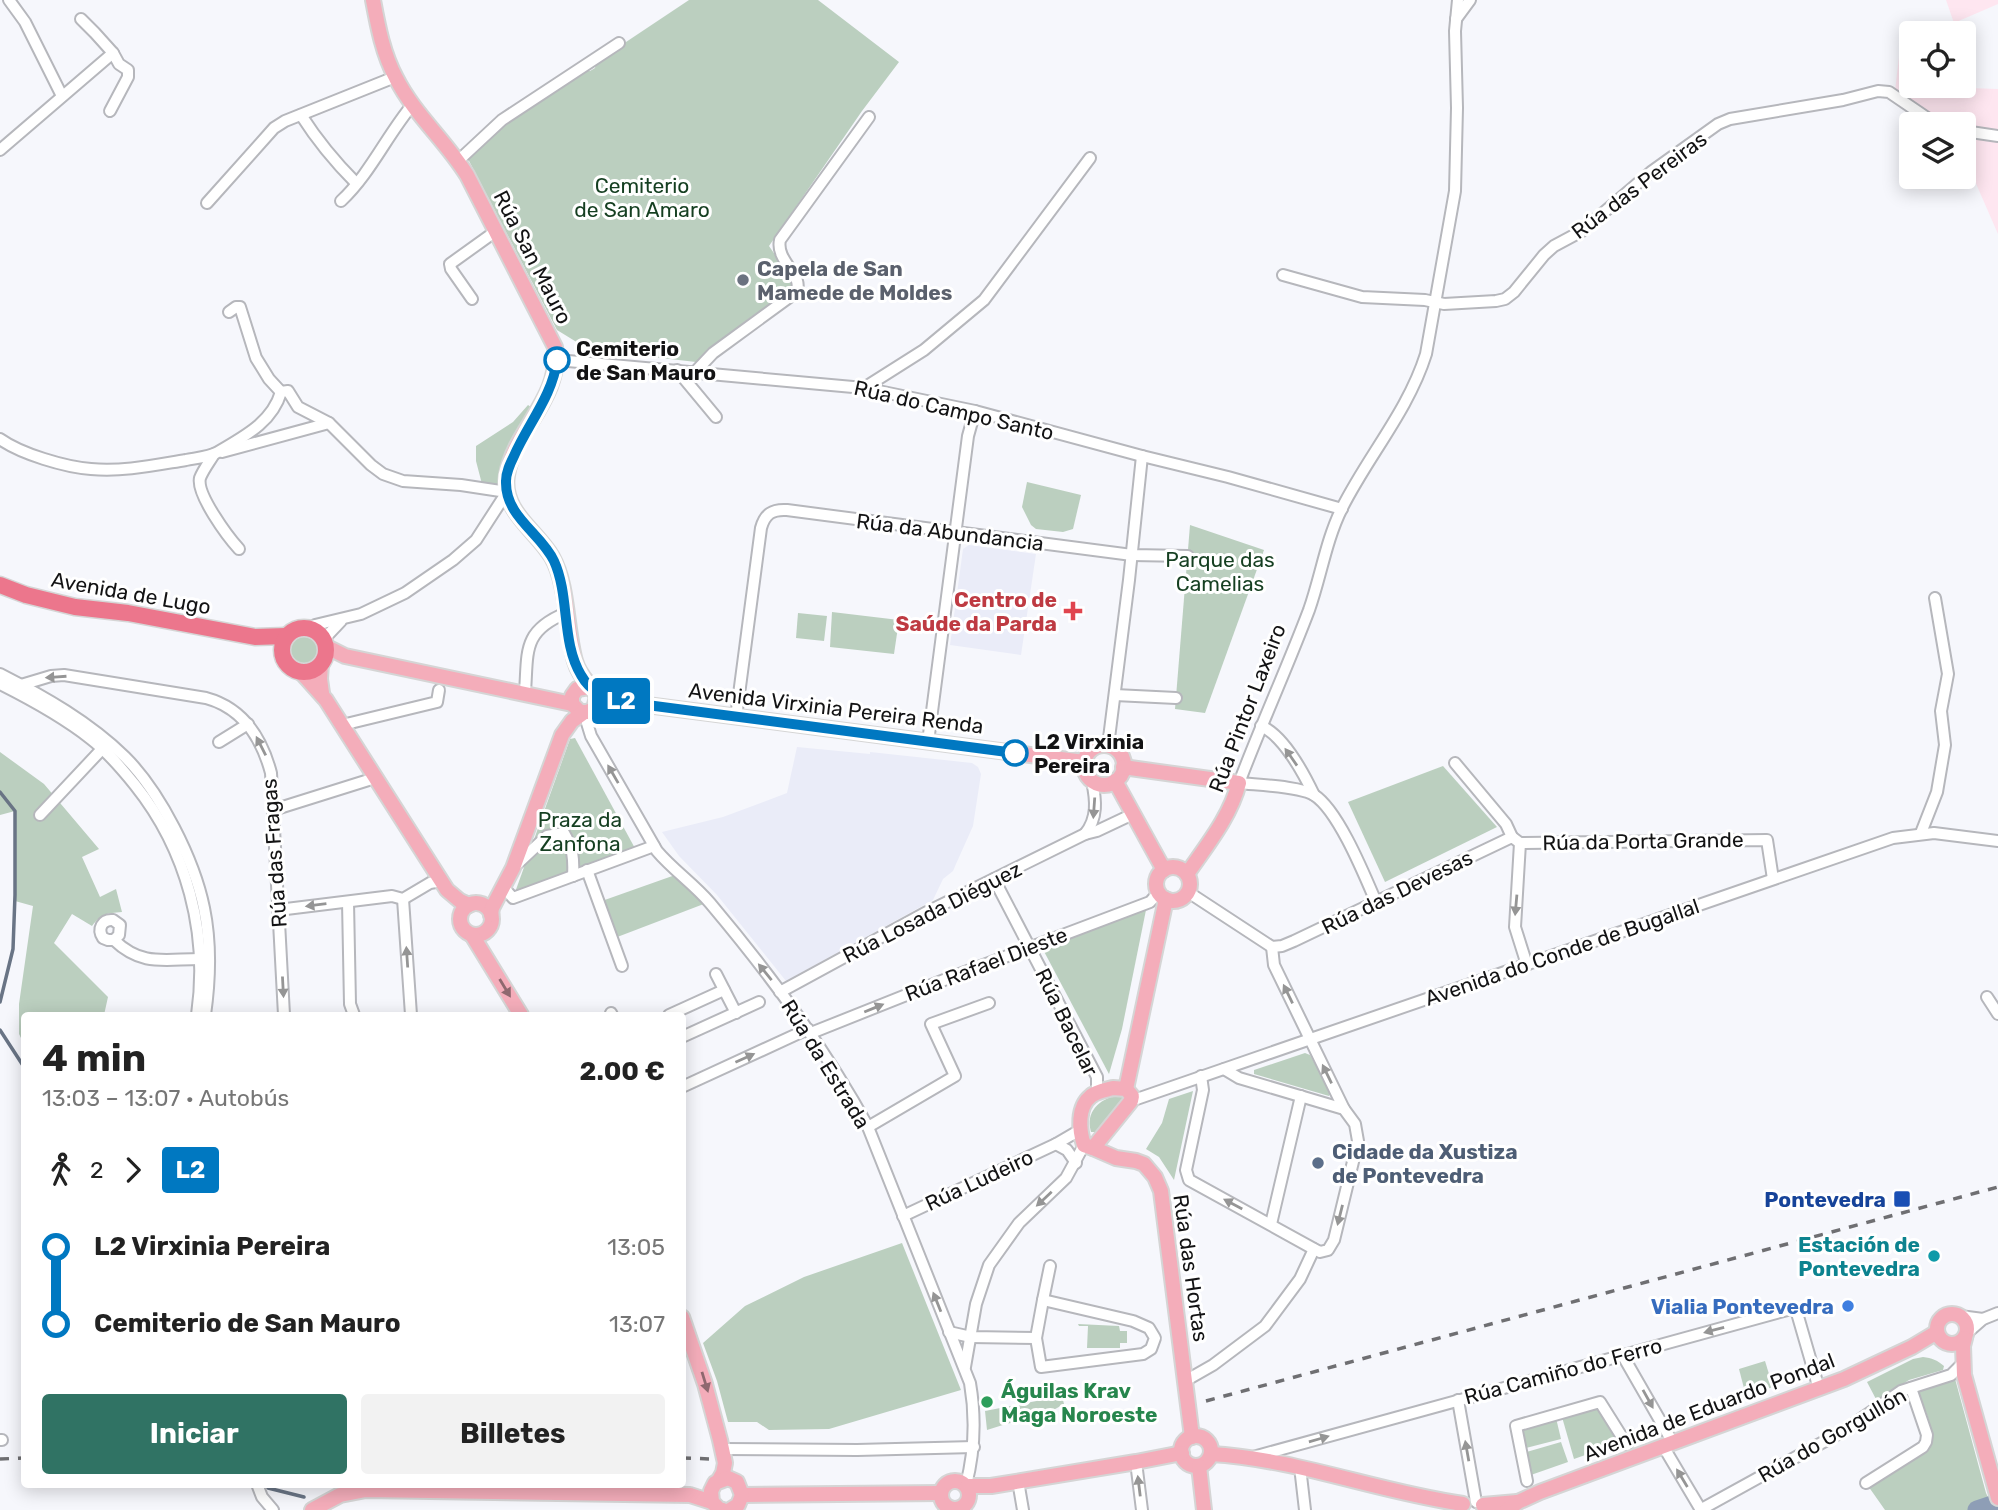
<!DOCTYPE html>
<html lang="es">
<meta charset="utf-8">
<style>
body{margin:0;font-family:Rubik,sans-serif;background:#f2f2f2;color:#222;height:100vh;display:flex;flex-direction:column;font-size:26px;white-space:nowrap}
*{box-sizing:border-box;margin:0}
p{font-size:23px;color:#767676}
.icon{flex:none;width:38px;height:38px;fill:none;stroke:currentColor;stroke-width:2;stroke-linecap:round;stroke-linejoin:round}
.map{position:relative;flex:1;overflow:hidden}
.side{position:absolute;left:21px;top:1012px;width:665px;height:476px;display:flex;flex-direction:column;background:#fff;border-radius:7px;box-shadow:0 4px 18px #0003}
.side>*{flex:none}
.badge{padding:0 14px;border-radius:5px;font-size:24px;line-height:46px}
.fabs{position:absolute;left:1899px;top:21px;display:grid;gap:14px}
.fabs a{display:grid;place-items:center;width:77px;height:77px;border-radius:7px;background:#fff;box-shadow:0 4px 18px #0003;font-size:35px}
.map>.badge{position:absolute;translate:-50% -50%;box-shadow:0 0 0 4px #fff}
.legs{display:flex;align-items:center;gap:10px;height:77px;padding:0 21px;font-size:23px}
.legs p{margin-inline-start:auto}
.head{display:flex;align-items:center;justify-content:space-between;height:119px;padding:0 21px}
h1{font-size:38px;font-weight:700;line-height:52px}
.cta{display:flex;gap:14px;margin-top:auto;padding:14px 21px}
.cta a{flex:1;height:80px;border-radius:7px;background:#307364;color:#fff;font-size:28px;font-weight:700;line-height:80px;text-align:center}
.cta a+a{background:#f2f2f2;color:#222}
ul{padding:0 21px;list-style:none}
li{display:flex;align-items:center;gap:24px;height:77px;font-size:26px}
li i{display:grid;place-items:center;width:10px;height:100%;margin:0 9px;background:currentColor}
li i::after{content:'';width:18px;height:18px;margin:-9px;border:5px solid;border-radius:50%;background:#fff}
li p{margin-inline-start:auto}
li:first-child i{background:linear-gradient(#0000 50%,currentColor 0)}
li:last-child i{background:linear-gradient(currentColor 50%,#0000 0)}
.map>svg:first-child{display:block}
</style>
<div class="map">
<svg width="1998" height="1510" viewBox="0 0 1998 1510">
<rect width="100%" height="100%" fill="#f6f7fc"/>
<g fill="#eaecf8">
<path d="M969,545L1036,554L1021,655L950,645L963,549Z"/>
<path d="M797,747L870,754V752L972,763L978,767L981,774L973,826L956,864L953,871L943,879L933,900L786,981L717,895L679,856L662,832L723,817L787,793Z"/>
</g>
<g fill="#fee6f0">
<path d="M1946,0H1998V4L1954,23Z"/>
<path d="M1902,31L1911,33V86L1998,89V234L1964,156V124H1949L1895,91Z"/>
</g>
<g fill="#bbcfbf">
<path d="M689,0H818L899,62L862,111L769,246L795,284L794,292L761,316L758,312L743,323L746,326L696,362L600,351L596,354L557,330L468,159L505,122L586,70L590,71L595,68L596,62Z"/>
<path d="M528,405L537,411L518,445L507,492L483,488L476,461V446L513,422Z"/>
<path d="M1027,482L1081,495L1073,529L1063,532L1036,529L1031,525L1022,507Z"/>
<path d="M1190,525L1264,550L1205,713L1175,709Z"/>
<path d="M832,612L899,620L894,654L830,647Z"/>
<path d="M798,613L827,616L824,641L796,638Z"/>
<circle cx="304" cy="650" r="13"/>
<path d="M575,738L637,852L513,898L570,739Z"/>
<path d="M0,752L44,784L99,849L82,857L100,897L116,889L122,912C106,914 103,912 92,926L72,914L54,943L108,997L104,1015H24V1044L19,1034V1004L33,906L15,901V811L0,815Z"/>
<path d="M1443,766L1497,827L1385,882L1348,802Z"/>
<path d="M678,874L709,902L612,939L599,902Z"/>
<path d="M1147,905L1122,1029L1109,1074L1039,942Z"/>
<path d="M1305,1053L1310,1055L1331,1092L1329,1096L1254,1074V1070Z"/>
<path d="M1193,1091L1174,1180L1159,1157L1146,1149L1162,1123L1169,1099Z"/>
<path d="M1118,1095L1122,1097L1123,1102L1096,1132H1091C1085,1112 1099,1099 1118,1095Z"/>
<path d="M902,1243L961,1390L829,1429L769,1430L757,1422H728L717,1381L703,1343L745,1306L804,1277Z"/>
<path d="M1078,1324L1119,1326L1120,1331H1127V1343H1120V1348H1087L1088,1326H1079Z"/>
<path d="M1923,1357C1932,1358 1937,1360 1944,1366L1943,1370L1909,1380L1877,1401L1867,1382L1913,1359Z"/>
<path d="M1765,1361L1773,1387L1746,1396L1739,1369Z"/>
<path d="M1947,1370L1954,1375L1986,1493L1994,1510H1885L1866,1483L1927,1451C1940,1437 1923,1407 1918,1391L1943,1376V1371Z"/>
<path d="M1062,1396L1064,1404L1043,1416L1006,1424L987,1430L985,1411Z"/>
<path d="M1597,1407L1619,1443L1574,1459L1562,1417Z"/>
<path d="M1556,1418L1561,1439L1522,1449L1518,1429Z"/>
<path d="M1561,1442L1568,1462L1528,1476L1523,1453Z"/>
</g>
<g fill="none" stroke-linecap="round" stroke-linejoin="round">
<g stroke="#697485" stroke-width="3.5">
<path d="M0,792L15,811V895L13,949L0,1002"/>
<path d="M0,1030L24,1067"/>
<path d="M268,1488L304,1497"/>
</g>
<path stroke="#8e9eb6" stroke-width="19" d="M1977,1510L1998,1503"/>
<defs>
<g id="minor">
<path d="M9,0L25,22L62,96"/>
<path d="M1456,19L1470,0"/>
<path d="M110,111L128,77V70L119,64L113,53"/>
<path d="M301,115C317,140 335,162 356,183"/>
<path d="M1964,131L1998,136"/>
<path d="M0,150L113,53L95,33L81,19"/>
<path d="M458,161L502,120L619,43"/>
<path d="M341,201C370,174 387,135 413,104"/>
<path d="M207,203L274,128L285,121L395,77"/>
<path d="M1283,275L1362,297L1425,300L1444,304L1496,301L1505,299L1514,292L1544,255L1554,246L1582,231L1651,172L1718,124L1730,119L1843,100L1878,91L1889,92L1936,124"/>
<path d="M472,299L451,269L450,264L496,231"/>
<path d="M229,312L236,307H240L256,358L269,379L281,392"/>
<path d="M557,360L864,388L975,411L1142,456L1228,477L1342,509"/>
<path d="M677,370L716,417"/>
<path d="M696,371L713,353L795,293C807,277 775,262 780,240L869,117"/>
<path d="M864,388L924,350L984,300L1090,158"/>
<path d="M0,439C21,454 65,467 91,469C123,472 155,465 186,460C196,458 210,457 218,452C243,437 272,423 281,392L288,391L298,407L329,423L371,465L383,474L403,481L461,485L507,492L476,540L453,560L405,593L361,614L315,625L311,629"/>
<path d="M222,452L329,423"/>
<path d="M214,454C210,461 203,470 200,478C196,494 228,537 239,549"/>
<path d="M323,640L341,621"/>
<path d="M0,674C45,697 89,722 125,757C160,792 194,859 204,908C211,942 210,980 205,1015"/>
<path d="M0,684C32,700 63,717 91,739C108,752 122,769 135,785C187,850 209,933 197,1015"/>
<path d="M21,685L51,676L64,675L206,698C243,708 262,739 271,773L284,1015"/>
<path d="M525,692C528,652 522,631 566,613"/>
<path d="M1115,695L1176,698"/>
<path d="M591,711L587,723L591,736L657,851C673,870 694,884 710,903C769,973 824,1046 868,1127L970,1383C976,1418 975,1450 966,1485"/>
<path d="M736,717L761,528C765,514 772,509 787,510L1132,555L1188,556"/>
<path d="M342,725L437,702L439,690"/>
<path d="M1261,726C1283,735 1304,774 1314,795"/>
<path d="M219,742L248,724"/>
<path d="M928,742L968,436L975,411"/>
<path d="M1108,746L1129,580L1142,456"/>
<path d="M1455,763L1506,824L1512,837"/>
<path d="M273,810L375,778"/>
<path d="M40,815L102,749"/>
<path d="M1921,833L1937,792L1945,745L1941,711L1948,674L1935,598"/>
<path d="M1085,834C1098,818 1096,800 1092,781"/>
<path d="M1520,843L1767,840L1773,879"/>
<path d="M1520,843L1515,927L1527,965"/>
<path d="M515,866L547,836L564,833C573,848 574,859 573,876"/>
<path d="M587,870L622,966"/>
<path d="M994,879L1097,1077V1092"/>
<path d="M503,887L513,898L654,846"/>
<path d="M1188,892L1272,947"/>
<path d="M403,899L411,1015"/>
<path d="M348,902L350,1004L354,1015"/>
<path d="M1376,902C1364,874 1338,810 1314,795C1300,786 1257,785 1239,783C1261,725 1287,668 1309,610C1321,576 1326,540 1342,508C1368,456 1408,411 1426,354L1455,191L1457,108L1455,31L1458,0"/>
<path d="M278,910L392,896L403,899L430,883L441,881"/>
<path d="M114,940L119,935L120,925L113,920C102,919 97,929 103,938L108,940H114C142,967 165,959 200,959"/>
<path d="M1272,947L1282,946L1294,941L1512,837L1520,843"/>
<path d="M1272,947L1274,965L1344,1109"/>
<path d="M716,974L736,1013"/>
<path d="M780,992L927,912L1085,834L1097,831L1133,814"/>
<path d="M1987,997L1998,1014"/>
<path d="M611,1013L612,1015"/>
<path d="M669,1015L724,990"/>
<path d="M811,1033L949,978L1150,902L1159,892"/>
<path d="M682,1037L759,1002"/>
<path d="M1201,1076L1203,1090L1186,1170L1189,1180L1314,1249L1320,1252L1328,1250L1334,1240L1358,1141L1355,1124L1344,1109L1239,1078L1224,1069"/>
<path d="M682,1087L808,1029"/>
<path d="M1131,1101L1893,838L1934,833L1998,841"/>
<path d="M868,1127L955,1076L931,1024L989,1003"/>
<path d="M1056,1144L1067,1150L1076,1163"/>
<path d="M903,1216L1056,1144L1080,1130"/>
<path d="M1271,1224L1301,1096"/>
<path d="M1043,1300L1133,1321L1149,1328L1155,1338L1151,1349L1143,1354L1041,1367L1036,1338Z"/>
<path d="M1043,1300L1050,1266"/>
<path d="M1960,1316L1983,1319"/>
<path d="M949,1332L971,1337L1036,1338"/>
<path d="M1967,1333L1983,1319L1998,1313"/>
<path d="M1623,1356L1673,1443"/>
<path d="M965,1367L976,1304L989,1265L1019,1223L1066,1178L1084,1145"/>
<path d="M1185,1381L1213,1365L1265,1326L1300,1279L1314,1249"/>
<path d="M1458,1400L1476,1502"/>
<path d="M0,1440H2"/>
<path d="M1663,1446L1701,1510"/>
<path d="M723,1449L857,1450L974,1447"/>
<path d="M1253,1457L1791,1309L1797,1313L1819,1389"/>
<path d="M1136,1462L1142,1510"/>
<path d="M1300,1467L1305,1510"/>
<path d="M1018,1481L1023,1510"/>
<path d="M1527,1481L1516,1426L1600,1402L1627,1445"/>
<path d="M1866,1483L1923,1447L1926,1442L1927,1435L1911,1388"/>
<path d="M257,1484L262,1497L273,1510"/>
<path d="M958,1510L959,1509"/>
<path d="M1700,1510L1845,1430L1901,1391L1951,1375L1964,1362"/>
</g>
<g id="major">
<path d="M373,0C378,27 383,54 396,78C414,114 446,141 467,175L555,347C562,398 514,430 507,475C501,511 536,530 552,557C568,585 566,629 575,661C580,679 591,683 597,697L594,709L587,712H580L572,704V696L577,689L589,687"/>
<path d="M325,646L345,656L572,704"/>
<path d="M321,664L320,679L322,693"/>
<path d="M301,672L326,700L447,890L460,901L469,905"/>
<path d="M596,693L624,702L1084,762"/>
<circle cx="1104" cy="765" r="20"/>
<path d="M1123,767L1239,783C1230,817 1207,845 1187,874"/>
<path d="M1115,781L1164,870"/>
<circle cx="1173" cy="884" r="17"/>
<circle cx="476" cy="919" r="16"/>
<path d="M491,915L492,908L513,868L562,735L572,721L583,713"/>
<path d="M472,935L521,1015"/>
<path d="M1113,1088L1126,1089L1132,1096L1131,1101L1093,1148L1084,1145C1079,1130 1077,1107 1091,1096C1097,1091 1106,1090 1113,1088Z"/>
<path d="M1126,1089L1166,899"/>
<path d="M1093,1148L1116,1158L1136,1161L1144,1164L1155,1177L1161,1191L1192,1437"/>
<circle cx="1952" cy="1329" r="15"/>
<path d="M682,1317L705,1384L720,1440L725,1463L723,1473L719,1480"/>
<path d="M1965,1338L1963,1346L1964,1375L1998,1498"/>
<circle cx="1196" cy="1451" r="15"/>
<path d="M1211,1454C1297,1459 1378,1492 1463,1504"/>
<path d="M1199,1466L1204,1510"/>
<circle cx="955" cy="1495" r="14"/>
<path d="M967,1486H991L1136,1462L1182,1453"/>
<path d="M742,1495L941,1493"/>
<path d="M1483,1505L1517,1502"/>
<path d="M312,1510L340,1495L366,1490L690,1495L712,1502"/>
<path d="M723,1510L719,1509L712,1502L711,1491L715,1483L728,1478L737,1482L742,1495L738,1505L730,1510"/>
<path d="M1507,1510L1518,1502L1540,1492L1844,1379L1912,1347L1937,1332"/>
</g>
<g id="highway">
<path d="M0,585L26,595L75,607L128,613L255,637L286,636"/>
<circle cx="304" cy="650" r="22"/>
</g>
</defs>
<use href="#minor" stroke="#b6b7bc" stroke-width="14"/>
<use href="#major" stroke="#d5d5d5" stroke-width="18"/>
<use href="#highway" stroke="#d5d5d5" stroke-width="19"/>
<use href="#minor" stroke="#fff" stroke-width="10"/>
<use href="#major" stroke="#f4adba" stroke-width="14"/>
<use href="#highway" stroke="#ec768c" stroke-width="16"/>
<g stroke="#6f6f72" stroke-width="3.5" stroke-dasharray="9 9" stroke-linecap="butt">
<path d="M1206,1401L1998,1187"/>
<path d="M682,1458L711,1459"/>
<path d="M0,1459L24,1458"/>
</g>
</g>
<defs><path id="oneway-solid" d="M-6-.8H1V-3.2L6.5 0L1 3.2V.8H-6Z" transform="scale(1.75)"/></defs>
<g fill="#959595">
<use href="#oneway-solid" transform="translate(56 677) rotate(176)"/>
<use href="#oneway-solid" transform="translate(261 746) rotate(-117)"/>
<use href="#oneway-solid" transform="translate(1291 757) rotate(-125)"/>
<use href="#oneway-solid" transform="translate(613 774) rotate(-120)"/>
<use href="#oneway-solid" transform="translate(1094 808) rotate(94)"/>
<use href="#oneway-solid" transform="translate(316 905) rotate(173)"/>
<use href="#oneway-solid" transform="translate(1516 905) rotate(95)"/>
<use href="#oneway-solid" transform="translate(407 957) rotate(-94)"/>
<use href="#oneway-solid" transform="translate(765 972) rotate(-129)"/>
<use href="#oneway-solid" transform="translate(283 987) rotate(87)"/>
<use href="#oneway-solid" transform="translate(1288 994) rotate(-116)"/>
<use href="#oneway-solid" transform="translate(874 1008) rotate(-22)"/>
<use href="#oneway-solid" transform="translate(745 1058) rotate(-24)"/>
<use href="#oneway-solid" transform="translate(1327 1074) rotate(-116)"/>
<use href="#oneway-solid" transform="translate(1044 1199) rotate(137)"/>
<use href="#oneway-solid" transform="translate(1233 1204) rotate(-152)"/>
<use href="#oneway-solid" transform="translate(1340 1215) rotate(104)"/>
<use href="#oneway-solid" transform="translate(937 1302) rotate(-112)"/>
<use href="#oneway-solid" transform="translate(1714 1330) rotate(165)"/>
<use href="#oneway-solid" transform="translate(1648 1399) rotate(61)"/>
<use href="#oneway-solid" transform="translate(1319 1439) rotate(-16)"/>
<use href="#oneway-solid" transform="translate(1467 1451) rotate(-100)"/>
<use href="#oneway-solid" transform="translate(1682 1478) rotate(-121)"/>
<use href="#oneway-solid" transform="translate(1139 1486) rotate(-97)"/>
</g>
<g fill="#8f686f">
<use href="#oneway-solid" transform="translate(505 988) rotate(59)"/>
<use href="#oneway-solid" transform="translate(705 1382) rotate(73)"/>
</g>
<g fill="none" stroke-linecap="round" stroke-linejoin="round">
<defs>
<path id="line-1" d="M557,360C553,395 528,424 514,456C510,464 506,472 506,481C505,517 541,533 554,561C570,596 561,642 581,675C591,693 605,697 624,702L1015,753"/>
</defs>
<use href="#line-1" stroke="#fff" stroke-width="16"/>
<use href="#line-1" stroke="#0078c1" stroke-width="10"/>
</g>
<circle fill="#6b7280" stroke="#fff" stroke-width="2.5" cx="743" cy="280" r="7"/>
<g fill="#fff" stroke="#0078c1" stroke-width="3.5">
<circle cx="557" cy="360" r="12"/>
<circle cx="1015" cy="753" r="12"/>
</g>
<path fill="#e0444e" stroke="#fff" stroke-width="2.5" d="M1069.5 600.5h7v7h7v7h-7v7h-7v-7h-7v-7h7z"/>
<circle fill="#5c6f8a" stroke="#fff" stroke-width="2.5" cx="1318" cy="1163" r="7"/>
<rect fill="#1a4fb4" stroke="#fff" stroke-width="2.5" x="1893" y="1190" width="18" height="18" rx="3.5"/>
<circle fill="#0f9aa8" stroke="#fff" stroke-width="2.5" cx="1934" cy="1256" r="7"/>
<circle fill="#3f7fe0" stroke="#fff" stroke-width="2.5" cx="1848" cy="1306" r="7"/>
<circle fill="#2e9e5b" stroke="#fff" stroke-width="2.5" cx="987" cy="1402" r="7"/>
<g text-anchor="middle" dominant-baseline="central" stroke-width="6" stroke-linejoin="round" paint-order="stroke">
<g font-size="21" fill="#153f21" stroke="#fff">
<text x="642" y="185">Cemiterio<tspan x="642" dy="24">de San Amaro</tspan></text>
<text x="1220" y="559">Parque das<tspan x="1220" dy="24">Camelias</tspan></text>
<text x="580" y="819">Praza da<tspan x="580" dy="24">Zanfona</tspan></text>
</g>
<g font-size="21" fill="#131314" stroke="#fff">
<text transform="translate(1639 185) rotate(-37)">Rúa das Pereiras</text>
<text transform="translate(533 257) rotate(63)">Rúa San Mauro</text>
<text transform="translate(954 410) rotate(13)">Rúa do Campo Santo</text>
<text transform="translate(950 532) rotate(7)">Rúa da Abundancia</text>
<text transform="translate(131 593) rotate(10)">Avenida de Lugo</text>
<text transform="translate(836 708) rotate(7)">Avenida Virxinia Pereira Renda</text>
<text transform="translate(1247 708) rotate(-69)">Rúa Pintor Laxeiro</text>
<text transform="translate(1643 841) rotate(-1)">Rúa da Porta Grande</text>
<text transform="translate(274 853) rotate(-94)">Rúa das Fragas</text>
<text transform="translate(1397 892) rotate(-26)">Rúa das Devesas</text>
<text transform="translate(932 912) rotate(-27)">Rúa Losada Diéguez</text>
<text transform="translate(1562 952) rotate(-19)">Avenida do Conde de Bugallal</text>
<text transform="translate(986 964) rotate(-21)">Rúa Rafael Dieste</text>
<text transform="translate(1067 1022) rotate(64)">Rúa Bacelar</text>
<text transform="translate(826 1064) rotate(58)">Rúa da Estrada</text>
<text transform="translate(979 1180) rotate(-25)">Rúa Ludeiro</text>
<text transform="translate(1191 1268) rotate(82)">Rúa das Hortas</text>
<text transform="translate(1563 1371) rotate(-15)">Rúa Camiño do Ferro</text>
<text transform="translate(1709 1407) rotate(-21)">Avenida de Eduardo Pondal</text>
<text transform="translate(1832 1435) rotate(-30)">Rúa do Gorgullón</text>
</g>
<g font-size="21" font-weight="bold" fill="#5b616d" stroke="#fff" text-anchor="start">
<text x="757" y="268">Capela de San<tspan x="757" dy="24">Mamede de Moldes</tspan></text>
</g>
<g font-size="21" font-weight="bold" fill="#131314" stroke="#fff" text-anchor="start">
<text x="576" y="348">Cemiterio<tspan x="576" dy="24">de San Mauro</tspan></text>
<text x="1034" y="741">L2 Virxinia<tspan x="1034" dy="24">Pereira</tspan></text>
</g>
<g font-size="21" font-weight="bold" fill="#be3a42" stroke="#fff" text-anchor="end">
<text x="1057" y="599">Centro de<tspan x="1057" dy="24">Saúde da Parda</tspan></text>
</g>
<g font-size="21" font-weight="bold" fill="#4e5e75" stroke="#fff" text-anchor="start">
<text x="1332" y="1151">Cidade da Xustiza<tspan x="1332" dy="24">de Pontevedra</tspan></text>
</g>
<g font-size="21" font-weight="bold" fill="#164399" stroke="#fff" text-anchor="end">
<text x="1886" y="1199">Pontevedra</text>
</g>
<g font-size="21" font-weight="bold" fill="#0d838f" stroke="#fff" text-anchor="end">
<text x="1920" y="1244">Estación de<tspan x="1920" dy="24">Pontevedra</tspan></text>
</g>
<g font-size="21" font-weight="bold" fill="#366cbe" stroke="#fff" text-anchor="end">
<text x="1834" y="1306">Vialia Pontevedra</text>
</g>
<g font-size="21" font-weight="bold" fill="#27864d" stroke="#fff" text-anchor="start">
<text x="1001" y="1390">Águilas Krav<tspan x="1001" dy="24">Maga Noroeste</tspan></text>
</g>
</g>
</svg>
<div class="fabs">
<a><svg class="icon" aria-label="locate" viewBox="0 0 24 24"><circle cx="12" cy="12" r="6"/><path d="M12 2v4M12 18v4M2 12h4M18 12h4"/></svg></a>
<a><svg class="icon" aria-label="layers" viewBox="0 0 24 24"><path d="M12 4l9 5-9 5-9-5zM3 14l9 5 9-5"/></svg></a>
</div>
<b class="badge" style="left:621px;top:701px;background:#0078c1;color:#fff">L2</b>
<section class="side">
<div class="head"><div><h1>4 min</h1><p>13:03 – 13:07 · Autobús</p></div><b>2.00 €</b></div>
<div class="legs"><svg class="icon" aria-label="walk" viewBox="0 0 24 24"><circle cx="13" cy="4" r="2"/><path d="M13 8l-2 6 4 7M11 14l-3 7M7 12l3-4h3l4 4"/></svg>2<svg class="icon" aria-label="forward" viewBox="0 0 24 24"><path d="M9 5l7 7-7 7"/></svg><b class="badge" style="background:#0078c1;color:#fff">L2</b></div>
<ul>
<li><i style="color:#0078c1"></i><b>L2 Virxinia Pereira</b><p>13:05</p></li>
<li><i style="color:#0078c1"></i><b>Cemiterio de San Mauro</b><p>13:07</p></li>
</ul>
<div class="cta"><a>Iniciar</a><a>Billetes</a></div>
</section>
</div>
